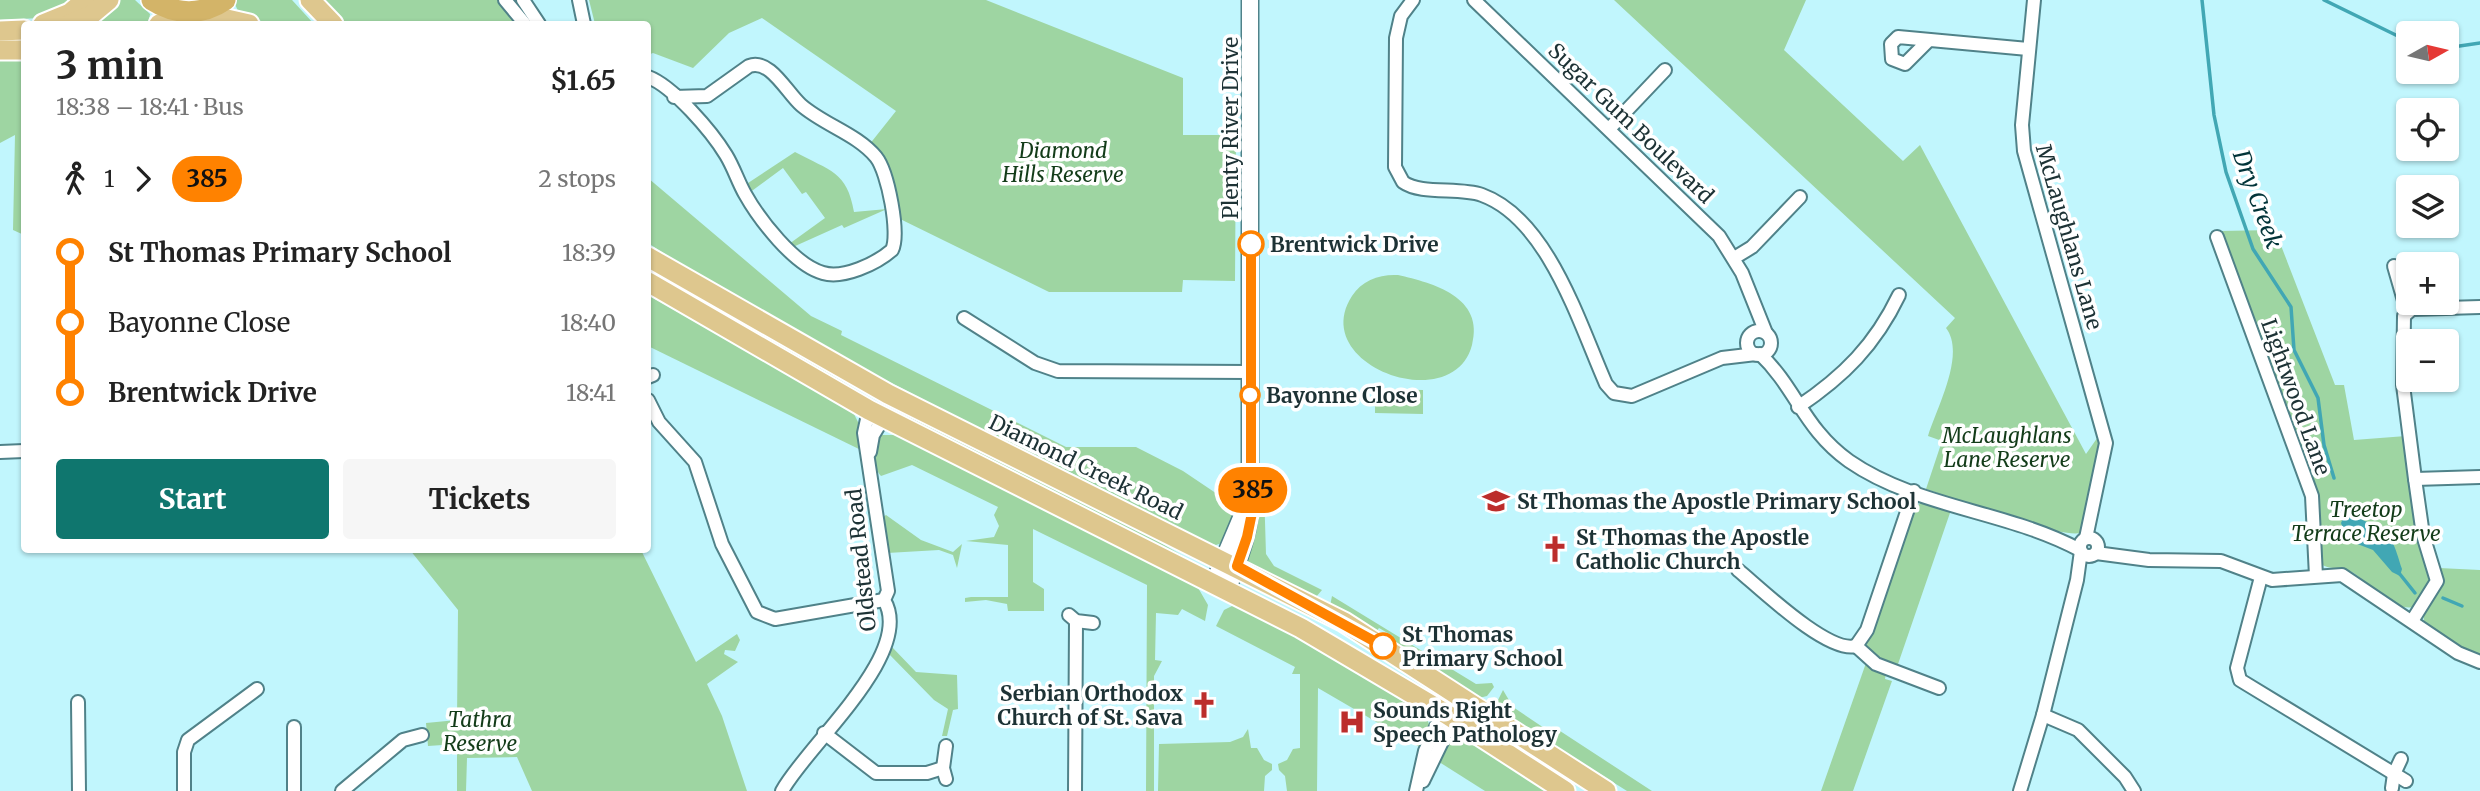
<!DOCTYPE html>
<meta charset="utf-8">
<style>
body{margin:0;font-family:Merriweather,serif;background:#f6f6f6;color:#222;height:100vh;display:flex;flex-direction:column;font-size:26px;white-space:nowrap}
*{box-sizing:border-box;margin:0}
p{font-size:23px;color:#767676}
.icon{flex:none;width:38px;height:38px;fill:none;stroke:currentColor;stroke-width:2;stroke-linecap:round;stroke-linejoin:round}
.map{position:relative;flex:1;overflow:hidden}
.side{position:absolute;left:21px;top:21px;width:630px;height:532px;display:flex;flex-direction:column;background:#fff;border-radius:7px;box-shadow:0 2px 5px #0004}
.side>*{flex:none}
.badge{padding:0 14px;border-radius:23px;font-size:24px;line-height:46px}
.needle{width:46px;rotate:82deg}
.tools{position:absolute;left:2396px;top:21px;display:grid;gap:14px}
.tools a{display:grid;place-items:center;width:63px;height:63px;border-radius:7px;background:#fff;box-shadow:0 2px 5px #0004;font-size:35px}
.map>.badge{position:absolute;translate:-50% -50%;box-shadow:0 0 0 4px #fff}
.legs{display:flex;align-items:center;gap:10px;height:77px;padding:0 35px;font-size:23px}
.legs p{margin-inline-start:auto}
.overview{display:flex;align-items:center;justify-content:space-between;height:119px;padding:0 35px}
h1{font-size:38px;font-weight:700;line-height:52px}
.cta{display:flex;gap:14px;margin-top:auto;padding:14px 35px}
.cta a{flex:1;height:80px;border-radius:7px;background:#0f766e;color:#fff;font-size:28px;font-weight:700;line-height:80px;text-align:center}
.cta a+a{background:#f6f6f6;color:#222}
ul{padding:0 35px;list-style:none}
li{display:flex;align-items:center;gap:24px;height:70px;font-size:26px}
li i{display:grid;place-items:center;width:10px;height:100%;margin:0 9px;background:currentColor}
li i::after{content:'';width:18px;height:18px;margin:-9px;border:5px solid;border-radius:50%;background:#fff}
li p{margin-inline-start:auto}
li:first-child i{background:linear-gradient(#0000 50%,currentColor 0)}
li:last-child i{background:linear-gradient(currentColor 50%,#0000 0)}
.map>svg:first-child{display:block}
</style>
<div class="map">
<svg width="2480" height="791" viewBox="0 0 2480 791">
<rect width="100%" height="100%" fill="#c1f6fd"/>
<g fill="#9ed5a2">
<path d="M0,0H79L40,18L0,20Z"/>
<path d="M117,0H135L150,14L149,21L141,24H86Z"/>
<path d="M237,0H292L314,24H268L238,11L234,2Z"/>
<path d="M322,0H498L520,24H344Z"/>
<path d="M589,0H986L1183,78V135H1236L1235,281L1183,280L1182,292H1049L896,217L869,145L896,111L762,18L729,33L693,68L653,53L648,55V24H595Z"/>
<path d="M1614,0H1806L1784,50L1903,161L1920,145L2086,454L2100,434L2102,446L2083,532C2066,542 1951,497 1926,489L1942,441L1928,436C1937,407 1966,354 1946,328L1955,318Z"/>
<path d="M0,60L24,61V235L13,230L15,135L0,143Z"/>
<path d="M795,152C830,171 847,171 854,212L887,209L844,228L842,225L793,247L789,244L825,218L806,192L802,194L783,168L749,193L745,185Z"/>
<path d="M648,178L811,316L842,331L841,335L1066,447H1136L1183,471L1238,508L1225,542L1216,545L1208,543C1021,443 825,361 648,243Z"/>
<path d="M2275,230L2335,385H2344L2354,440L2406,436L2433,579L2414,607C2394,612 2369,582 2352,572C2341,566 2329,571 2320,563L2316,505L2220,231Z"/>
<path d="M648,264L865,395L863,399L648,275Z"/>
<path d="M1398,275C1433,283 1485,297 1472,345C1453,418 1307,365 1352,296C1362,280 1380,274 1398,275Z"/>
<path d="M648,295L853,412L859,424L863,451L648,346Z"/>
<path d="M1375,389L1423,390V414L1375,413Z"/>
<path d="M903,409L1112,514L1205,569L965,451L902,413Z"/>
<path d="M882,435H895L1173,573L1197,586L1208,605L1205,621L1182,609L1178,615L1156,613L1155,660L1162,661L1154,676V791H1146L1147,585L1033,529V582L1044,589V611H1008L1007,604L986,600L965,602V598L971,597H1008V545L966,541L994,537L999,526L994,515L998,507L912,465L881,476C871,465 872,445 882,435Z"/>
<path d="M1258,489H1264L1266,554L1274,566L1322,590L1316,597L1248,562L1245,557Z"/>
<path d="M1922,502L1951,510L1897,667C1885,663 1870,660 1866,646L1914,508Z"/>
<path d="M886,515L921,540L953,552L962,544L957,568L953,555L939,550L887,553L883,517Z"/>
<path d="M410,550H641L696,662L737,634L740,640L735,651L725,650L724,654L738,662L707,684L722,716L747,791H532L517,757L467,758L466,791H457V744L428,746L426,723L457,720L458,610Z"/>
<path d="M2439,568L2480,570V656L2466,651L2424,621L2423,613Z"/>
<path d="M1332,596L1476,684L1492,683L1494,687L1487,696L1479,698L1390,641L1393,636L1379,628L1376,632L1330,606Z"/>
<path d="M1236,604L1312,643L1424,713L1430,726L1421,748L1318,688L1317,791H1287L1285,776L1279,770L1278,764L1287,760L1293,749L1300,748V674H1292L1295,667L1216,626L1224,610Z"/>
<path d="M891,646L916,672L957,675L958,709L953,710L947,736H942L948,709L934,700L888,653Z"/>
<path d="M1866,663L1886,673L1885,679L1892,681L1887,695L1853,791H1821Z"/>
<path d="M1503,690L1513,707L1553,734L1557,729L1652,791H1627L1498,710L1497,702Z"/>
<path d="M1248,729L1251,748H1257L1264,760L1272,764V770L1265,776L1264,791H1158L1159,744L1230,742L1243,737Z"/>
<path d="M1460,737L1463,738L1548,791H1485L1436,760L1449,738Z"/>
</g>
<path fill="#41a7b4" d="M2346,512C2386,533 2388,521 2402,569L2400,576L2392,572L2373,550L2347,540L2341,523Z"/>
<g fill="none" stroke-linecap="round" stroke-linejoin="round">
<g stroke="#41a7b4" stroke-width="3.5">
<path d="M2202,0L2214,115L2226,172L2253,249L2291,307L2294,350L2318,398L2324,445L2334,478"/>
<path d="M2324,0L2408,41"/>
<path d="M2446,48L2480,43"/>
<path d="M2340,503L2345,517"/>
<path d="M2399,573L2415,593"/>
<path d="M2443,598L2462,606"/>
</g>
<defs>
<g id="minor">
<path d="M505,0L525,24"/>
<path d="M523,0L539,24"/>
<path d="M579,0L584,24"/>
<path d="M1413,0L1401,16L1396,38L1395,167L1403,182C1421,195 1459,187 1482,195C1548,219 1579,323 1606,384L1614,393L1632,396L1722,358L1756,354"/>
<path d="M1474,0L1719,236L1742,273L1766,333"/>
<path d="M2034,0L2022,125L2024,151L2106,443L2086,538"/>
<path d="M1929,40L1905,64L1892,59L1891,44L1898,37L2028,49"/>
<path d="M648,77C673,86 712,132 726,155C734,168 738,182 745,194C759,219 794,265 823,273C843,279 876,264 892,250C900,234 888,172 876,157C857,134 824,125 801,105C787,93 770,58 749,66L707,96L674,97"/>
<path d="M1609,129L1665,70"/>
<path d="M2217,237L2312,496L2316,576"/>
<path d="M1734,258L1752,247L1800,197"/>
<path d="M2394,266L2407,311"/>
<path d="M964,318L1035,363L1058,371L1250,372"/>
<circle cx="1759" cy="343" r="12"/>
<path d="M1760,354C1796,388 1804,429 1849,461C1917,508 2008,511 2080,550"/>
<path d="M648,377L653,375"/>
<path d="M648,400L659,422L695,462L722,544L757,612L775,619L884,600"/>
<path d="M1798,407C1844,376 1875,345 1899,295"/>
<path d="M0,452L24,451"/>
<path d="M870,452L873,435L884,417"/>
<path d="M2415,479L2480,477"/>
<circle cx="2089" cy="547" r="9"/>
<path d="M2096,553L2149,560L2221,561L2272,580L2342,575L2458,653L2480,662"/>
<path d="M1738,570C1760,588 1828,654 1856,646"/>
<path d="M2261,577L2237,668L2240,680L2406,781"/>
<path d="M1069,615L1076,621L1093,623"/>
<path d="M2412,621L2437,581L2423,535L2415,479L2403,385L2404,316L2412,309L2480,307"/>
<path d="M1856,646L1867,630L1914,491"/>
<path d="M1856,646L1876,664L1939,688"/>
<path d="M78,702L79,791"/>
<path d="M2043,715L2078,730L2125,777L2134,791"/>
<path d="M824,733L876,773H927L943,768"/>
<path d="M946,779L943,768L946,746"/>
<path d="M1423,781L1453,719"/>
<path d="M2392,788L2394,774L2401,759"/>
<path d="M184,791V752L188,740L257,689"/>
<path d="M294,791V727"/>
<path d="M342,791L403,740L422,735"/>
<path d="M782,791C807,745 916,653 884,600L888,591L864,433L869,410"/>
<path d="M1075,791L1076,621"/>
<path d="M1416,791L1425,751L1443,712"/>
<path d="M2020,791L2043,715L2077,580L2081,551"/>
</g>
<g id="tertiary">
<path d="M1213,584L1243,513"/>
<path d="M1227,591C1245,545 1255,516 1250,466V0"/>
</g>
<g id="primary">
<path d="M310,0L333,24"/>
<path d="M196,12L249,24"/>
<path d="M43,24L70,13L85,0"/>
<path d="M69,24L91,15L109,0"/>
<path d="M159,24L189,12"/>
<path d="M0,31L24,30"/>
<path d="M0,50H24"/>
<path d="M648,257L888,394L1344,622L1606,791"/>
<path d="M648,282L869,410L1301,628L1443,712L1565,791"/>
</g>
<path id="trunk" d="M152,0C175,15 202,16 225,0"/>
</defs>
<use href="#minor" stroke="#508289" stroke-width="16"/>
<use href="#tertiary" stroke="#508289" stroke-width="19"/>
<use href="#primary" stroke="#fff" stroke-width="23"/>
<use href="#trunk" stroke="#fff" stroke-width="24"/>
<use href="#minor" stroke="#fff" stroke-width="12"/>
<use href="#tertiary" stroke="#fff" stroke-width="16"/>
<use href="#primary" stroke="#dec78e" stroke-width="19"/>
<use href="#trunk" stroke="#d3b468" stroke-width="21"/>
</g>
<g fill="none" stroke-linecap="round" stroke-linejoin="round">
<defs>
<path id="line-1" d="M1251,244V466L1254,503L1247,537L1237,566L1383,646"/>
</defs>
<use href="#line-1" stroke="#fff" stroke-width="16"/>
<use href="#line-1" stroke="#ff8200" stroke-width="10"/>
</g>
<defs>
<symbol id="school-bare" viewBox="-9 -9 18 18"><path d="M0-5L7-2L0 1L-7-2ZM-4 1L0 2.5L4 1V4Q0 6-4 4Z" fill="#bc2d2b" stroke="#fff" stroke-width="2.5" paint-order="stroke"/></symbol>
<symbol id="church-bare" viewBox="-9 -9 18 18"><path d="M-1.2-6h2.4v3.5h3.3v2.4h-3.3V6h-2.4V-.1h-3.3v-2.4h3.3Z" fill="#bc2d2b" stroke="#fff" stroke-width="2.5" paint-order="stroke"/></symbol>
<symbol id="hospital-bare" viewBox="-9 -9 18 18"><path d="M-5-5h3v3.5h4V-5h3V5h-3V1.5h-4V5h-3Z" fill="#bc2d2b" stroke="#fff" stroke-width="2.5" paint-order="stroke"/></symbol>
</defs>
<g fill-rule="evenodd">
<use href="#school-bare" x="1477" y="482" width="38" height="38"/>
<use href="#church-bare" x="1536" y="530" width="38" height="38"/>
<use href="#church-bare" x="1185" y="686" width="38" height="38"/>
<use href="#hospital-bare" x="1333" y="703" width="38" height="38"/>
</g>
<g fill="#fff" stroke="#ff8200" stroke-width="3.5">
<circle cx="1251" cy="244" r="12"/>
<circle cx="1250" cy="395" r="9"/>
<circle cx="1383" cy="646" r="12"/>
</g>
<g text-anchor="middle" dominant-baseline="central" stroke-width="7" stroke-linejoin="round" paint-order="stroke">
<g font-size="21" fill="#1d3235" stroke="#fff">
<text transform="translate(1631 123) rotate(44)">Sugar Gum Boulevard</text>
<text transform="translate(1230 128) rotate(-90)">Plenty River Drive</text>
<text transform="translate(2069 237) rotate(74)">McLaughlans Lane</text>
<text transform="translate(2296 397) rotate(70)">Lightwood Lane</text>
<text transform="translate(1086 467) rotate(26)">Diamond Creek Road</text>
<text transform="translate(861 560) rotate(-96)">Oldstead Road</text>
</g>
<g font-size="21" font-style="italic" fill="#133c19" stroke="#fff">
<text x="1063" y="150">Diamond<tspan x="1063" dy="24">Hills Reserve</tspan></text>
<text x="2007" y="435">McLaughlans<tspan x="2007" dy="24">Lane Reserve</tspan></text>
<text x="2366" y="509">Treetop<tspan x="2366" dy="24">Terrace Reserve</tspan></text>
<text x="480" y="719">Tathra<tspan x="480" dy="24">Reserve</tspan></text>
</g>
<g font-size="21" font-weight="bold" fill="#1d3235" stroke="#fff" text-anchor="start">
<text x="1270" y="244">Brentwick Drive</text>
<text x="1266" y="395">Bayonne Close</text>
<text x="1402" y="634">St Thomas<tspan x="1402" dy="24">Primary School</tspan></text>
</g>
<g font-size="21" font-weight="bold" fill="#1d3235" stroke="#fff" text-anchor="start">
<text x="1517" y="501">St Thomas the Apostle Primary School</text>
<text x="1576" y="537">St Thomas the Apostle<tspan x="1576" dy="24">Catholic Church</tspan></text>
<text x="1183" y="693" text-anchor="end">Serbian Orthodox<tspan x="1183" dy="24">Church of St. Sava</tspan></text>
<text x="1373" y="710">Sounds Right<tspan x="1373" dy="24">Speech Pathology</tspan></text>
</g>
<g font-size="23" font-style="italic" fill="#023439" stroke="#fff">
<text transform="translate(2258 199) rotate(70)">Dry Creek</text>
</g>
</g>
</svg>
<div class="tools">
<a><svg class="needle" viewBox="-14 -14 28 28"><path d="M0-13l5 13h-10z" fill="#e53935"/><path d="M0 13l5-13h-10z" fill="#767676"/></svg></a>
<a><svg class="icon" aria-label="locate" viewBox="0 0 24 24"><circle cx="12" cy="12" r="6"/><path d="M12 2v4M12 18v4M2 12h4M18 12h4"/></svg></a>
<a><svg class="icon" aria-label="layers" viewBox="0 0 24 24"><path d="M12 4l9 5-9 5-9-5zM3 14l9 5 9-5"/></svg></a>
<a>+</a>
<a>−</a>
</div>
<b class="badge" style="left:1253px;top:490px;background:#ff8200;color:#111">385</b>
<section class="side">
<div class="overview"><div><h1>3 min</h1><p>18:38 – 18:41 · Bus</p></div><b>$1.65</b></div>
<div class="legs"><svg class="icon" aria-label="walk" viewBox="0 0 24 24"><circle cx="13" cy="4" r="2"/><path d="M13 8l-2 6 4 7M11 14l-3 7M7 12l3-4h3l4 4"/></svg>1<svg class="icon" aria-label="forward" viewBox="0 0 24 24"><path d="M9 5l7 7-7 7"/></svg><b class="badge" style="background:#ff8200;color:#111">385</b><p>2 stops</p></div>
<ul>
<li><i style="color:#ff8200"></i><b>St Thomas Primary School</b><p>18:39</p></li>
<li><i style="color:#ff8200"></i><span>Bayonne Close</span><p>18:40</p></li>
<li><i style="color:#ff8200"></i><b>Brentwick Drive</b><p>18:41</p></li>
</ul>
<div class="cta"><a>Start</a><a>Tickets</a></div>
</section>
</div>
